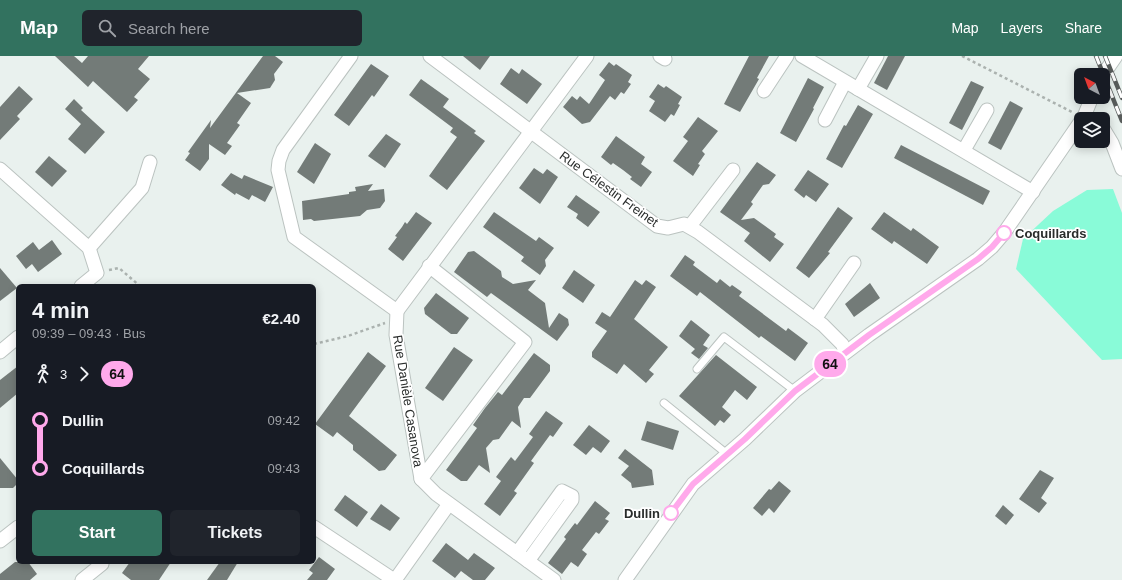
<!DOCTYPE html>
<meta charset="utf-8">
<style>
body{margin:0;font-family:Helvetica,sans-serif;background:#20242c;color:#f1f3f6;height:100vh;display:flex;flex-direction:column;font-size:15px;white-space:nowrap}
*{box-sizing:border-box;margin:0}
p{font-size:13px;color:#9ea1a6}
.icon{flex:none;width:22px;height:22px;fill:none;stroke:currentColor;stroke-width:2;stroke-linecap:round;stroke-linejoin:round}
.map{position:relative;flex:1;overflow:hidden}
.drawer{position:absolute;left:16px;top:228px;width:300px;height:280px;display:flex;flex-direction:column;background:#171b24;border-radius:6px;box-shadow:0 2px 10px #0003}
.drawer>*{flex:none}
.badge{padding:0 8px;border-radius:13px;font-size:14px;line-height:26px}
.needle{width:26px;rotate:319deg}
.tools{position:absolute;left:1074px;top:12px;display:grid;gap:8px}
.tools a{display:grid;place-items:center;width:36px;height:36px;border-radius:6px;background:#171b24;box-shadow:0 2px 10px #0003;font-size:20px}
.map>.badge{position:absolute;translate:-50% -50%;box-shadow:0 0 0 2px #fff}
.legs{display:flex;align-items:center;gap:6px;height:44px;padding:0 16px;font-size:13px}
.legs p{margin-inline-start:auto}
.head{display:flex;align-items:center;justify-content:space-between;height:68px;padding:0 16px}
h1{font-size:22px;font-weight:800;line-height:30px}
.action{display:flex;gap:8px;margin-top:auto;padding:8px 16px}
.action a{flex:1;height:46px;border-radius:6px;background:#32725f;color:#fff;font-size:16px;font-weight:800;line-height:46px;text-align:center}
.action a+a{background:#20242c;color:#f1f3f6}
ul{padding:0 16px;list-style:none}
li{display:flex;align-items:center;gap:14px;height:48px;font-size:15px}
li i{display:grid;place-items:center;width:6px;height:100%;margin:0 5px;background:currentColor}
li i::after{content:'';width:10px;height:10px;margin:-5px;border:3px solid;border-radius:50%;background:#171b24}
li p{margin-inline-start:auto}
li:first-child i{background:linear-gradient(#0000 50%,currentColor 0)}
li:last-child i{background:linear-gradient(currentColor 50%,#0000 0)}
header{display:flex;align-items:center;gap:24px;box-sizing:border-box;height:56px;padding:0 20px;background:#32725f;color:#fff}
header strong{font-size:19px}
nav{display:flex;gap:22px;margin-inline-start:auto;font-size:14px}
.search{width:280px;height:36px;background:#20242c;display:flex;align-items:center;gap:10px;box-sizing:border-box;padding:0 14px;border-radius:6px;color:#9ea1a6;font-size:15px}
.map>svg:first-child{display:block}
</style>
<header>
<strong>Map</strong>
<div class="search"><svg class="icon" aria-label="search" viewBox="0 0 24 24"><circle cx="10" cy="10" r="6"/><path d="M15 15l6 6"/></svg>Search here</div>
<nav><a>Map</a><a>Layers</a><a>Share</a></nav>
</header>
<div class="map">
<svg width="1122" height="524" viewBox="0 0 1122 524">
<rect width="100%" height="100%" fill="#e9f1ee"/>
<path fill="#89fbd8" d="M1113,133L1122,157V303L1102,304L1016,213L1023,183L1053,155L1087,134Z"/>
<g fill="#737b78">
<path d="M55,0H74L82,7L88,0H149L138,13L150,23L134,41L138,44L127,56L93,25L88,31Z"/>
<path d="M263,0H275L283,6L274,18L275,24L270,32L237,37L251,47L237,67L240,69L227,87L232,90L225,99L209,88V103L200,115L185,104L190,97L188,96L211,64L210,72Z"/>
<path d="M463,0H490L480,14Z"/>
<path d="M749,0H769L757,22L759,23L740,56L724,48Z"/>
<path d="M888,0H905L887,34L874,27Z"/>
<path d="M609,6L614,10L616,8L632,19L628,26L631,28L624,38L621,36L615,44L610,40L590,66L582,68L563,51L572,40L577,44L580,40L589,48L605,24L599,19Z"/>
<path d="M371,8L389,20L374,41L372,39L349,70L334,59Z"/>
<path d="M511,12L519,18L522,13L542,28L527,48L500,28Z"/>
<path d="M808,22L824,31L813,52L814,53L796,86L780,77Z"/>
<path d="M421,23L449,43L443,51L476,75L474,77L485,85L447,134L429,120L457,81L450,76L453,72L409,39Z"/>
<path d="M971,25L984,31L962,74L949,67Z"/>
<path d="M658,28L664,32L666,30L682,41L678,48L680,49L674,60L671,58L665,66L649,55L655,45L649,41Z"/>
<path d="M19,30L33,43L17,60L20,63L0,84V51Z"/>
<path d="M74,43L83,52L81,54L105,76L85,98L68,83L81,68L65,53Z"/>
<path d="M1010,45L1023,52L1001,94L988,87Z"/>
<path d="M858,49L873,58L842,112L826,103L844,69L846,70Z"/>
<path d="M698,61L718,75L702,95L705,98L698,108L700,109L693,120L673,105L688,85L683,81Z"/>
<path d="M386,78L401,88L385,112L368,100Z"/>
<path d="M616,80L645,101L641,108L652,116L641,131L630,123L632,121L623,114L613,107L611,109L601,101Z"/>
<path d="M315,87L331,98L314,128L297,116Z"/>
<path d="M901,89L990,135L983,149L894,102Z"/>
<path d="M49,100L67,115L52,131L35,116Z"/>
<path d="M757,106L776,119L769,128L763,129L751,146L753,148L741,164L754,162L776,178L774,181L784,188L770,206L744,185L750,177L720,156Z"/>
<path d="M534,112L543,118L547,113L558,121L540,148L519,132Z"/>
<path d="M808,114L829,128L816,146L806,139L804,142L794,134Z"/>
<path d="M231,117L242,123L244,119L273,131L265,146L252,139L249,144L236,137L235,139L221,129Z"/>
<path d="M373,128L368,135L384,133L385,145L380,152L367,154L360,160L314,165L311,163L303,164L302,145L349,138V136L356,135L355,131Z"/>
<path d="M576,139L600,156L588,171L576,162L578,158L567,151Z"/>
<path d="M838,151L853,162L828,196L830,197L809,222L796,212Z"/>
<path d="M416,156L432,167L403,205L388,193L397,181L395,180L402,171L405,166L407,168Z"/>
<path d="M494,156L536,185L539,181L554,192L545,204L546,210L540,219L521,205L524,201L483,171Z"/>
<path d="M884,156L911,175L913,172L939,191L927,208L894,185L892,188L871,173Z"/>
<path d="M52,184L62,198L38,216L32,208L26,213L16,200L33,186L39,194Z"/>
<path d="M474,195L501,215L502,221L513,228L536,224L528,234L545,247L549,272L559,257L568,263L569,269L557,285L491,237L487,241L454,216L468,196Z"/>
<path d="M685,199L695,206L693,209L717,227L720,223L730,231L732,229L742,236L739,240L786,275L788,272L808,287L795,305L761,280L759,282L700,236L697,240L670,220Z"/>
<path d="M0,212L17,232L0,245Z"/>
<path d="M574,214L595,229L583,247L562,232Z"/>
<path d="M635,224L642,229L646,224L656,231L634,263L668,291L649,314L654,318L646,327L624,308L617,318L592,301V296L607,275L595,267L602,256L610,261Z"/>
<path d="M870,227L880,242L854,261L845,248Z"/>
<path d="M436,237L469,262L457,278H451L425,258L424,252Z"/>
<path d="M691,264L710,279L703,289L708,292L699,303L691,297L695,293L679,280Z"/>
<path d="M454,291L473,304L443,345L425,332Z"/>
<path d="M368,296L386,310L349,360L397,399L385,414L379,415L353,394V389L337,376L333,381L315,368Z"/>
<path d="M534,297L550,309V315L530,342H524L518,351L521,372L512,365L499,383L493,384L486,392L490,417L479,409L467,425H461L446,414L477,372L473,369L485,352L498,336L502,339Z"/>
<path d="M716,299L757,331L747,344L735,334L722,351L731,359L724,367L720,364L715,370L679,340Z"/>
<path d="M18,310V337L0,352V324Z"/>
<path d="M546,355L563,367L553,381L550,379L531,405L534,407L514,435L517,437L500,460L484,448L501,425L496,421L511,401L515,405L533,381L529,378Z"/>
<path d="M647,365L679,375L673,394L641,384Z"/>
<path d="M589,369L610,385L601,397L593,391L586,399L573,389Z"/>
<path d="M625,393L652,414L654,429L632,432L631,427L621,419L629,410L618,402Z"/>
<path d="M0,402L18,424V427L13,432H0Z"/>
<path d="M1040,414L1054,422L1041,442L1047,447L1039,457L1019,443Z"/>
<path d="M779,425L791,435L774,457L769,452L762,460L753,452L769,433L771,434Z"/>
<path d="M345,439L368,456L357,471L334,454Z"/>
<path d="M595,445L610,457L605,463L609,465L599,478L596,476L582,494L587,498L578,511L571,506L562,518L548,507L566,483L564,481L575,467L577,469Z"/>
<path d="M381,448L400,462L390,475L370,463Z"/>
<path d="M1003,449L1014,459L1006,469L995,460Z"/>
<path d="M446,487L468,504L474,497L495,512L485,524H473L461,515L455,522L432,505Z"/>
<path d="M319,501L335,513L327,524H307L313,517L309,514Z"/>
<path d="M15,506H28L37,518L30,524H0V518Z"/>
<path d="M130,506H171L159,524H131L122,517Z"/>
<path d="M220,506H238L227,524H207Z"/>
</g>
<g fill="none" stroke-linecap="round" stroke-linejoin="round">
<defs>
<g id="service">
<path d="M697,313L724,281L795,335"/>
<path d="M664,347L727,398"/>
</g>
<g id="minor">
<path d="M351,0L283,94L279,105L278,114L294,181L397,255"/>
<path d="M430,0L657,170L668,172L684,168L698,176L823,269L842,288L846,296"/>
<path d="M660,0L665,3"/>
<path d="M802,0L1033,136"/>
<path d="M1103,19L1116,0"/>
<path d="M858,33L877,0"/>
<path d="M764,35L787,0"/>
<path d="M1083,63L1092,41"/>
<path d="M825,64L845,26"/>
<path d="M1103,72L1112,87L1122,113"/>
<path d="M964,94L987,54"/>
<path d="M0,113L89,192L97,217L81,230"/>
<path d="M690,170L733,114"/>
<path d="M89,192L142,132L150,106"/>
<path d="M397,255L396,279L421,423L436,438L554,524"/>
<path d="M397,255L587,0"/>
<path d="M815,263L854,207"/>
<path d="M0,296L18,281"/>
<path d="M421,423L525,286L429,210"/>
<path d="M314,471L394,524"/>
<path d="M0,485L18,471"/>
<path d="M517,497L562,435L572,440V444L528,505"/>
<path d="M82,524L102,508"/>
<path d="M395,524L449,448"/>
<path d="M625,524L693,428L745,383L795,335L869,279L978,203L992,191L1004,177L1081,65"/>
</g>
</defs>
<use href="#service" stroke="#bbc3c0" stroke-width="9"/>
<use href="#minor" stroke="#bbc3c0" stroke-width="15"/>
<g stroke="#abb2af" stroke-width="2.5" stroke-dasharray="3 3" stroke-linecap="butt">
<path d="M962,0L1072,56"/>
<path d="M109,214L119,212L140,230"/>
<path d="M314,288L348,280L385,267"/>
</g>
<use href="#service" stroke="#fff" stroke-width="7"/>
<use href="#minor" stroke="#fff" stroke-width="13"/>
<defs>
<g id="rail">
<path d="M1096,0L1122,65"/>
<path d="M1105,0L1122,42"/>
</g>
</defs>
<use href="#rail" stroke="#585c5b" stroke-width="4.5"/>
<use href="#rail" stroke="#fff" stroke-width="3" stroke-dasharray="9" stroke-linecap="butt"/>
</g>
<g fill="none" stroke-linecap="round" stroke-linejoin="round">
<defs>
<path id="line-1" d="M671,457L693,428L745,383L795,335L869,279L978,203L992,191L1004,177"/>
</defs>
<use href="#line-1" stroke="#fff" stroke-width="9"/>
<use href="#line-1" stroke="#ffa9eb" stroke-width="6"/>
</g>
<g fill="#fff" stroke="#ffa9eb" stroke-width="2">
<circle cx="1004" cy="177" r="7"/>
<circle cx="671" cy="457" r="7"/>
</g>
<g text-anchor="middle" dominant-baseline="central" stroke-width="3.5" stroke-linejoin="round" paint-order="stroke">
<g font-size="13" fill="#292c2b" stroke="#fff">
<text transform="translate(609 133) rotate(36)">Rue Célestin Freinet</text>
<text transform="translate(408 345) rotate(81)">Rue Danièle Casanova</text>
</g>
<g font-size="13" font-weight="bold" fill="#292c2b" stroke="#fff" text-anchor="start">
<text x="1015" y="177">Coquillards</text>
<text x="660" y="457" text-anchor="end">Dullin</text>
</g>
</g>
</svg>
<div class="tools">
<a><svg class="needle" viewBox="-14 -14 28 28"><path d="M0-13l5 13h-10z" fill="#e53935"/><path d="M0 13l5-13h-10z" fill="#9ea1a6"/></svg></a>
<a><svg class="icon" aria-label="layers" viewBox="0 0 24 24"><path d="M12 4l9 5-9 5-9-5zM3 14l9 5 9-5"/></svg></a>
</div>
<b class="badge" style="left:830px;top:308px;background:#ffa9eb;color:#111">64</b>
<section class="drawer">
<div class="head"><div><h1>4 min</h1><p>09:39 – 09:43 · Bus</p></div><b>€2.40</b></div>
<div class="legs"><svg class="icon" aria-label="walk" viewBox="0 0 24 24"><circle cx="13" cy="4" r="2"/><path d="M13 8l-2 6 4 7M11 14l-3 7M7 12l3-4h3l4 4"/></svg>3<svg class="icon" aria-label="forward" viewBox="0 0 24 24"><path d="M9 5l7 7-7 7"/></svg><b class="badge" style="background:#ffa9eb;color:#111">64</b></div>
<ul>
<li><i style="color:#ffa9eb"></i><b>Dullin</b><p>09:42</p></li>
<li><i style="color:#ffa9eb"></i><b>Coquillards</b><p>09:43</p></li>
</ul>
<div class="action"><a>Start</a><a>Tickets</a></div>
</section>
</div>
